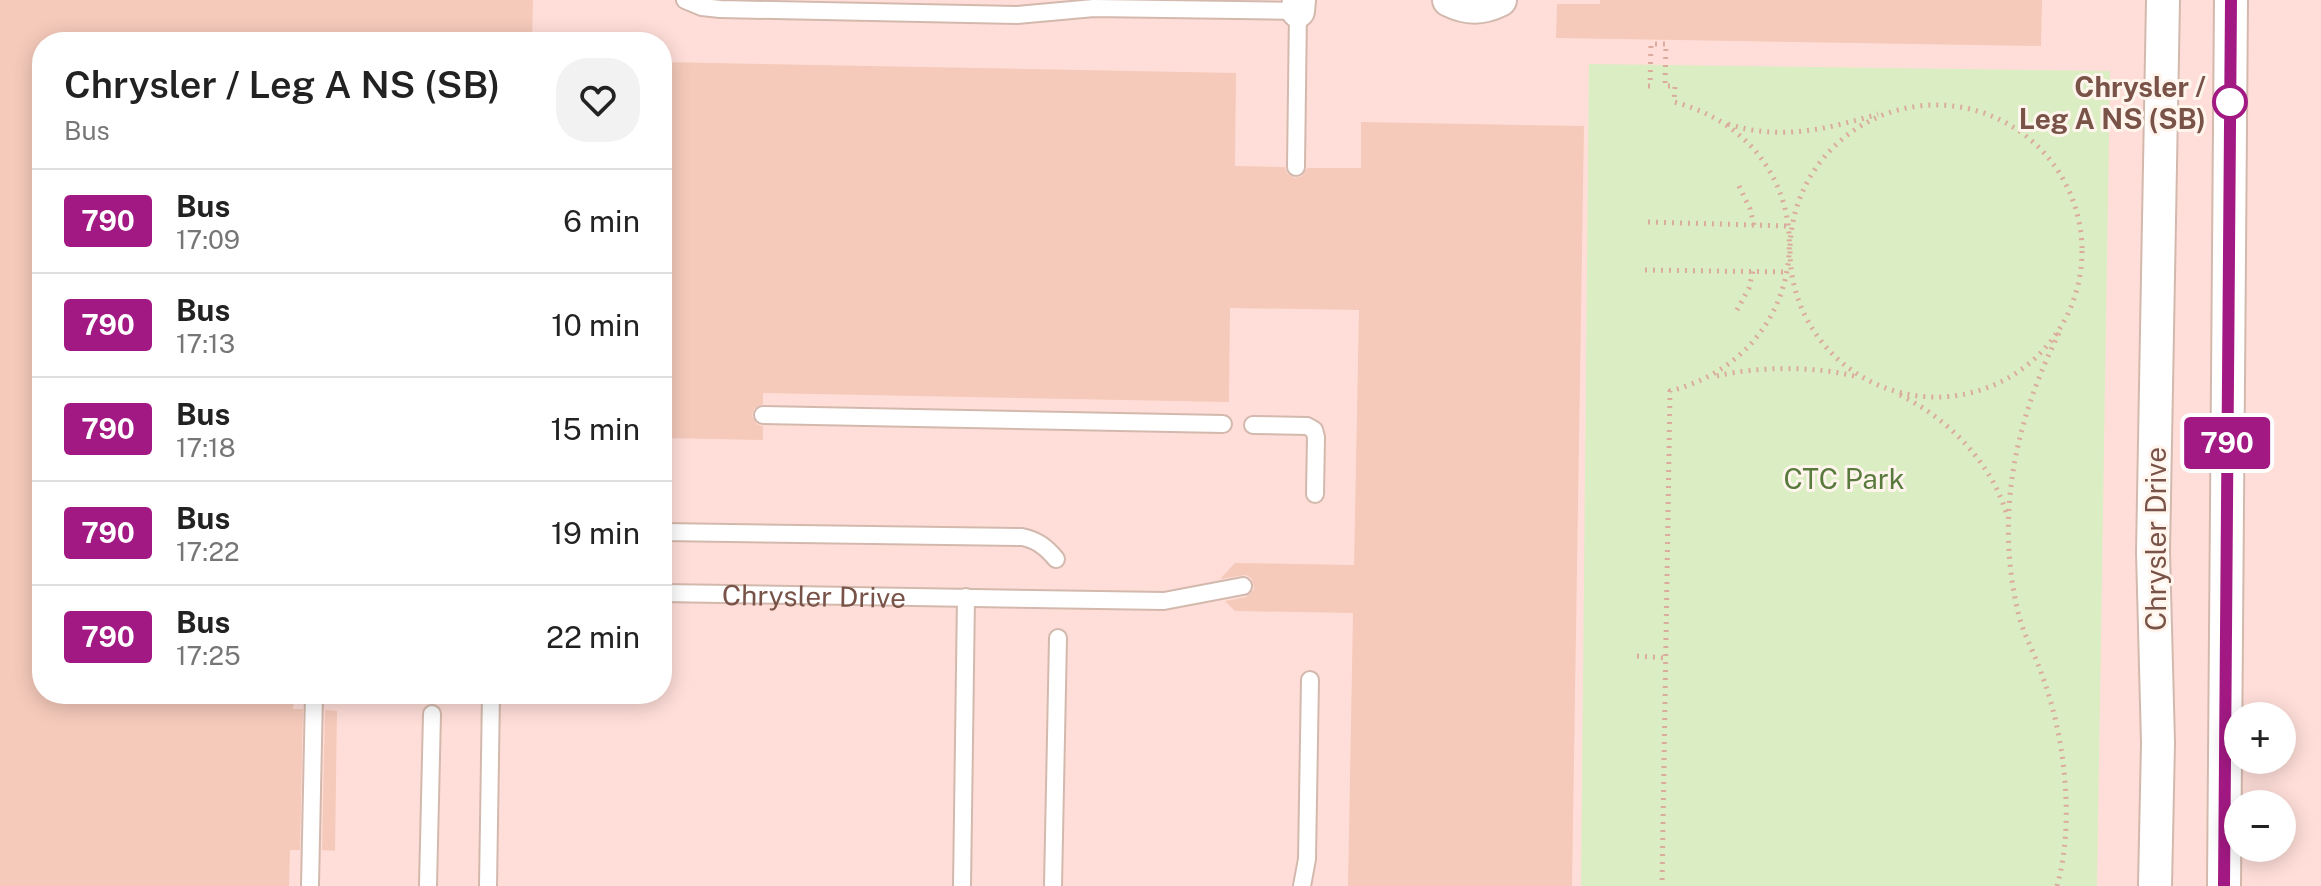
<!DOCTYPE html>
<meta charset="utf-8">
<style>
body{margin:0;font-family:"Public Sans",sans-serif;background:#f2f2f2;color:#222;height:100vh;display:flex;flex-direction:column;font-size:30px;white-space:nowrap}
*{box-sizing:border-box;margin:0}
p{font-size:26px;color:#767676}
.icon{flex:none;width:44px;height:44px;fill:none;stroke:currentColor;stroke-width:2;stroke-linecap:round;stroke-linejoin:round}
.map{position:relative;flex:1;overflow:hidden}
.side{position:absolute;left:32px;top:32px;width:640px;height:672px;display:flex;flex-direction:column;background:#fff;border-radius:32px;box-shadow:0 4px 20px #0003}
.side>*{flex:none}
.badge{padding:0 16px;border-radius:6px;font-size:28px;line-height:52px}
.controls{position:absolute;left:2224px;top:702px;display:grid;gap:16px}
.controls a{display:grid;place-items:center;width:72px;height:72px;border-radius:50%;background:#fff;box-shadow:0 4px 20px #0003;font-size:40px}
.map>.badge{position:absolute;translate:-50% -50%;box-shadow:0 0 0 4px #fff}
.round{display:grid;place-items:center;flex:none;width:84px;height:84px;border-radius:32px;background:#f2f2f2}
.overview{display:flex;align-items:center;justify-content:space-between;height:136px;padding:0 32px}
h1{font-size:38px;font-weight:600;line-height:60px}
ul{padding:0;list-style:none}
li{display:flex;align-items:center;gap:24px;height:104px;padding:0 32px;border-top:2px solid #e0e0e0}
li div{flex:1}
li b{display:block;font-size:30px}
li em{font-style:normal}
li .badge{min-width:88px;font-weight:700;text-align:center}
.map>svg:first-child{display:block}
</style>
<div class="map">
<svg width="2321" height="886" viewBox="0 0 2321 886">
<rect width="100%" height="100%" fill="#fef1e6"/>
<path fill="#ffded9" fill-rule="evenodd" d="M0,0H2321V886H0ZM42,42H662V694H42ZM2238,716H2282V760H2238ZM2238,804H2282V848H2238Z"/>
<path fill="#daedc3" d="M1589,64L2110,71L2097,886H1581Z"/>
<g fill="#f5cabb">
<path d="M0,0H533L532,42H42V694H294L293,709H303L300,850H290L289,886H0Z"/>
<path d="M1600,0H2042L2041,46L1556,38L1557,4H1600Z"/>
<path d="M662,62L1236,73L1235,166L1285,167L1287,173L1295,178L1302,176L1307,168H1361V122L1584,126L1572,886H1348L1353,613L1235,611L1225,601L1246,597L1254,589L1252,579L1246,575L1220,579L1235,563L1354,565L1359,310L1230,308L1229,402L763,393V404L754,409L752,416L757,424L763,426V440L662,438Z"/>
<path d="M325,710L337,711L335,851L322,850Z"/>
</g>
<g fill="none" stroke-linecap="round" stroke-linejoin="round">
<defs>
<g id="service">
<path d="M685,0L702,7L720,9L1017,15L1094,8L1298,11L1296,167"/>
<path d="M763,415L1223,424"/>
<path d="M1253,425L1307,426L1314,430L1316,437L1315,494"/>
<path d="M662,532L1022,537C1037,540 1046,547 1056,559"/>
<path id="s1" d="M662,593L1164,601L1243,586"/>
<path d="M310,886L314,694"/>
<path d="M428,886L432,714"/>
<path d="M488,886L491,694"/>
<path d="M962,886L966,597"/>
<path d="M1053,886L1058,638"/>
<path d="M1302,886L1307,859L1310,680"/>
</g>
<g id="minor">
<path d="M1449,0C1467,9 1482,9 1500,0"/>
<path d="M1298,11L1299,0"/>
<path d="M2155,886L2158,743L2153,552L2163,0"/>
<path d="M2224,886L2231,0"/>
</g>
</defs>
<use href="#service" stroke="#d3b9ad" stroke-width="20"/>
<use href="#minor" stroke="#d3b9ad" stroke-width="36"/>
<g stroke="#dbac9e" stroke-width="5" stroke-dasharray="2 6" stroke-linecap="butt">
<path d="M1648,86H1650L1651,44H1666L1665,86H1675L1674,102C1831,143 1826,351 1670,391L1662,886"/>
<circle cx="1936" cy="251" r="146"/>
<path d="M1728,124C1779,141 1828,129 1878,114"/>
<path d="M1739,186L1750,209L1754,225"/>
<path d="M1648,222L1788,226"/>
<path d="M1645,270L1787,272"/>
<path d="M1737,310L1749,288L1753,271"/>
<path d="M1717,376C1758,366 1817,366 1858,377"/>
<path d="M1900,395C1947,418 1990,461 2006,512"/>
<path d="M1637,656L1666,658"/>
<path d="M2057,886C2075,823 2065,736 2042,675C2035,654 2023,634 2018,612C1995,514 2015,422 2059,333"/>
</g>
<use href="#service" stroke="#fff" stroke-width="16"/>
<use href="#minor" stroke="#fff" stroke-width="32"/>
</g>
<g fill="none" stroke-linecap="round" stroke-linejoin="round">
<defs>
<path id="line" d="M2224,886L2231,0"/>
</defs>
<use href="#line" stroke="#fff" stroke-width="18"/>
<use href="#line" stroke="#a31984" stroke-width="12"/>
</g>
<circle fill="#fff" stroke="#a31984" stroke-width="4" cx="2230" cy="102" r="16"/>
<g text-anchor="middle" dominant-baseline="central" stroke-width="6" stroke-linejoin="round" paint-order="stroke">
<g font-size="28" font-weight="bold" fill="#795248" stroke="#fff5ed" text-anchor="end">
<text x="2206" y="86">Chrysler /<tspan x="2206" dy="32">Leg A NS (SB)</tspan></text>
</g>
<g font-size="28" fill="#587a3c" stroke="#fff5ed">
<text x="1844" y="478">CTC Park</text>
</g>
<g font-size="28" fill="#795248" stroke="#fff5ed">
<text transform="translate(2155 539) rotate(-90)">Chrysler Drive</text>
<text stroke="none"><textPath href="#s1" startOffset="152">Chrysler Drive</textPath></text>
</g>
</g>
</svg>
<div class="controls">
<a>+</a>
<a>−</a>
</div>
<b class="badge" style="left:2227px;top:443px;background:#a31984;color:#fff">790</b>
<section class="side">
<div class="overview"><div><h1>Chrysler / Leg A NS (SB)</h1><p>Bus</p></div><a class="round"><svg class="icon" aria-label="heart" viewBox="0 0 24 24"><path d="M12 20l-8-8c-3-5 5-10 8-4 3-6 11-1 8 4z"/></svg></a></div>
<ul>
<li><span class="badge" style="background:#a31984;color:#fff">790</span><div><b>Bus</b><p>17:09</p></div><em>6 min</em></li>
<li><span class="badge" style="background:#a31984;color:#fff">790</span><div><b>Bus</b><p>17:13</p></div><em>10 min</em></li>
<li><span class="badge" style="background:#a31984;color:#fff">790</span><div><b>Bus</b><p>17:18</p></div><em>15 min</em></li>
<li><span class="badge" style="background:#a31984;color:#fff">790</span><div><b>Bus</b><p>17:22</p></div><em>19 min</em></li>
<li><span class="badge" style="background:#a31984;color:#fff">790</span><div><b>Bus</b><p>17:25</p></div><em>22 min</em></li>
</ul>
</section>
</div>
